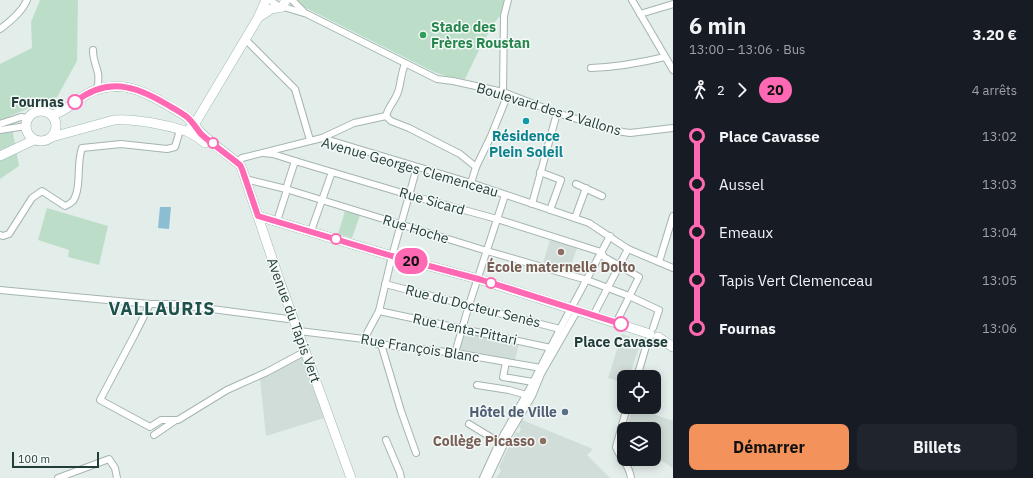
<!DOCTYPE html>
<html lang="fr">
<meta charset="utf-8">
<style>
body{margin:0;font-family:"IBM Plex Sans",sans-serif;background:#20242c;color:#f1f3f6;height:100vh;display:flex;flex-direction:column;font-size:15px;white-space:nowrap}
*{box-sizing:border-box;margin:0}
p{font-size:13px;color:#9ea1a6}
.icon{flex:none;width:22px;height:22px;fill:none;stroke:currentColor;stroke-width:2;stroke-linecap:round;stroke-linejoin:round}
.map{position:relative;flex:1;overflow:hidden}
.panel{display:flex;flex-direction:column;background:#171b24;width:360px}
.panel>*{flex:none}
.badge{padding:0 8px;border-radius:13px;font-size:14px;line-height:26px}
.tools{position:absolute;left:617px;top:370px;display:grid;gap:8px}
.tools a{display:grid;place-items:center;width:44px;height:44px;border-radius:8px;background:#171b24;box-shadow:0 2px 10px #0003;font-size:20px}
.scale{position:absolute;left:12px;bottom:10px;width:87px;box-sizing:border-box;padding-left:4px;border:2px solid #223e3a;border-top:0;font-size:11px;line-height:14px;white-space:nowrap;color:#223e3a;-webkit-text-stroke:3px #f4f9f7;paint-order:stroke}
.map>.badge{position:absolute;translate:-50% -50%;box-shadow:0 0 0 2px #fff}
.legs{display:flex;align-items:center;gap:6px;height:44px;padding:0 16px;font-size:13px}
.legs p{margin-inline-start:auto}
.headline{display:flex;align-items:center;justify-content:space-between;height:68px;padding:0 16px}
h1{font-size:22px;font-weight:800;line-height:30px}
.cta{display:flex;gap:8px;margin-top:auto;padding:8px 16px}
.cta a{flex:1;height:46px;border-radius:8px;background:#f3935b;color:#111;font-size:16px;font-weight:800;line-height:46px;text-align:center}
.cta a+a{background:#20242c;color:#f1f3f6}
ul{padding:0 16px;list-style:none}
li{display:flex;align-items:center;gap:14px;height:48px;font-size:15px}
li i{display:grid;place-items:center;width:6px;height:100%;margin:0 5px;background:currentColor}
li i::after{content:'';width:10px;height:10px;margin:-5px;border:3px solid;border-radius:50%;background:#171b24}
li p{margin-inline-start:auto}
li:first-child i{background:linear-gradient(#0000 50%,currentColor 0)}
li:last-child i{background:linear-gradient(currentColor 50%,#0000 0)}
main{display:flex;flex:1;min-height:0}
.map>svg:first-child{display:block}
</style>
<main>
<div class="map">
<svg width="673" height="478" viewBox="0 0 673 478">
<rect width="100%" height="100%" fill="#e3edea"/>
<g fill="#d1ddd9">
<path d="M550,240L577,248L569,271L543,263Z"/>
<path d="M464,333L519,344L515,360L458,351Z"/>
<path d="M622,334L641,341L629,377H624V383L608,378Z"/>
<path d="M304,356L324,418L266,436L260,379Z"/>
<path d="M633,407L673,421V468L654,456V429H626Z"/>
<path d="M522,420L593,449L587,455L610,478H496L501,471L499,467L516,432L519,433L521,429L519,427Z"/>
</g>
<g fill="#bcdec9">
<path d="M40,0H78L77,61L57,97L10,116L19,166L0,179V64L32,48L31,22Z"/>
<path d="M297,0H505L500,16L494,23L481,46L465,79L446,76L434,72L304,7Z"/>
<path d="M47,208L108,226L99,265L68,257L69,250L38,240Z"/>
<path d="M345,211L360,215L352,238L338,234Z"/>
</g>
<path fill="#8bbed2" d="M160,207H171L169,229L158,228Z"/>
<g fill="none" stroke-linecap="round" stroke-linejoin="round">
<defs>
<g id="street">
<path d="M270,0L277,5L307,14L437,79L453,81L503,92L557,113L617,131L630,133L673,128"/>
<path d="M292,0L304,12"/>
<path d="M632,0L673,70"/>
<path d="M640,14L673,4"/>
<path d="M0,29C11,21 22,12 27,0"/>
<path d="M245,39L295,89L310,140"/>
<path d="M93,50C93,67 102,70 97,89"/>
<path d="M591,68C617,67 640,63 665,57"/>
<path d="M503,92L504,16L508,0"/>
<path d="M386,116L391,121L409,128L460,154L476,167"/>
<path d="M386,116C388,107 395,101 398,92C401,83 401,73 405,64"/>
<path d="M0,124L21,117L28,118"/>
<path d="M0,130L26,126"/>
<path d="M322,138L354,123L386,116"/>
<path d="M263,153L273,154L295,161L409,195L497,219L601,252L604,257L639,277L616,323"/>
<path d="M236,162L242,158L322,138L471,183L589,223L628,249L673,268"/>
<path d="M540,172L561,180L550,210"/>
<path d="M245,179L286,189L487,251L587,280L629,296L659,310L653,328"/>
<path d="M471,183L476,167L491,136L508,94"/>
<path d="M576,184L602,196"/>
<path d="M532,204L557,113"/>
<path d="M575,218L586,188"/>
<path d="M277,221L286,193V189L295,161"/>
<path d="M311,231L332,172"/>
<path d="M0,235L3,236L9,234L32,198L42,191L65,206C68,205 71,203 73,201C82,187 76,164 82,148L121,144L167,149L175,147L180,130"/>
<path d="M659,262L673,216"/>
<path d="M385,284L560,329"/>
<path d="M0,290L150,304H173L288,319L294,318"/>
<path d="M150,304L135,334L100,400L150,427L161,420H178L227,390L267,372L306,351"/>
<path d="M379,311L551,348"/>
<path d="M593,316L628,249"/>
<path d="M299,331L364,339L377,344L455,353L541,368"/>
<path d="M364,339L379,311L392,256L417,167"/>
<path d="M381,344L401,411L416,453"/>
<path d="M455,353L469,305L505,195"/>
<path d="M506,362L503,377L533,382"/>
<path d="M637,377L647,343L650,339"/>
<path d="M477,385L509,390L530,396"/>
<path d="M627,407L616,447C620,459 629,463 631,478"/>
<path d="M469,424L502,444"/>
<path d="M154,435L176,420"/>
<path d="M386,440L400,473L401,478"/>
<path d="M58,478L109,459L115,468L117,478"/>
<path d="M483,478L499,443L530,388L560,329L610,236"/>
<path d="M488,478L508,436L532,396L541,374L577,311"/>
</g>
<g id="secondary">
<path d="M259,17L271,9L282,7L286,0"/>
<circle cx="41" cy="126" r="15"/>
<path d="M52,115C69,111 79,95 96,90C124,81 144,91 167,105C174,109 182,113 188,118C193,123 197,129 202,134C214,145 227,154 240,165L242,169L280,282L351,478"/>
<path d="M190,128L194,125L258,18L266,0"/>
<path d="M52,137L114,120C134,118 166,125 186,131C193,134 199,138 205,143"/>
<path d="M0,156L34,140"/>
<path d="M258,216L392,256L478,279L650,334"/>
<path d="M658,337L673,347"/>
</g>
</defs>
<use href="#street" stroke="#a5b5b2" stroke-width="8"/>
<use href="#secondary" stroke="#a1b9b3" stroke-width="10"/>
<use href="#street" stroke="#fff" stroke-width="6"/>
<use href="#secondary" stroke="#fff" stroke-width="9"/>
</g>
<g fill="none" stroke-linecap="round" stroke-linejoin="round">
<defs>
<path id="line-1" d="M75,102C107,77 134,85 166,104C173,108 181,112 187,117C193,122 196,128 201,134C213,145 227,154 240,165L242,169L258,216L392,256L482,280L621,324"/>
</defs>
<use href="#line-1" stroke="#fff" stroke-width="9"/>
<use href="#line-1" stroke="#ff69b4" stroke-width="6"/>
</g>
<circle fill="#2e9e5b" stroke="#f4f9f7" stroke-width="1.5" cx="423" cy="35" r="4"/>
<g fill="#fff" stroke="#ff69b4" stroke-width="2">
<circle cx="75" cy="102" r="7"/>
<circle cx="213" cy="143" r="5"/>
<circle cx="336" cy="239" r="5"/>
<circle cx="491" cy="283" r="5"/>
<circle cx="621" cy="324" r="7"/>
</g>
<circle fill="#0f9aa8" stroke="#f4f9f7" stroke-width="1.5" cx="526" cy="121" r="4"/>
<g fill="#8d6e63" stroke="#f4f9f7" stroke-width="1.5">
<circle cx="561" cy="252" r="4"/>
<circle cx="543" cy="441" r="4"/>
</g>
<circle fill="#5c6f8a" stroke="#f4f9f7" stroke-width="1.5" cx="565" cy="412" r="4"/>
<g text-anchor="middle" dominant-baseline="central" stroke-width="3" stroke-linejoin="round" paint-order="stroke">
<g font-size="14" font-weight="bold" fill="#27864d" stroke="#f4f9f7" text-anchor="start">
<text x="431" y="27">Stade des<tspan x="431" dy="16">Frères Roustan</tspan></text>
</g>
<g font-size="14" font-weight="bold" fill="#223e3a" stroke="#f4f9f7" text-anchor="end">
<text x="64" y="102">Fournas</text>
<text x="621" y="342" text-anchor="middle">Place Cavasse</text>
</g>
<g font-size="14" fill="#223e3a" stroke="#f4f9f7">
<text transform="translate(549 109) rotate(17)">Boulevard des 2 Vallons</text>
<text transform="translate(410 167) rotate(16)">Avenue Georges Clemenceau</text>
<text transform="translate(432 201) rotate(16)">Rue Sicard</text>
<text transform="translate(416 229) rotate(17)">Rue Hoche</text>
<text transform="translate(473 306) rotate(14)">Rue du Docteur Senès</text>
<text transform="translate(294 320) rotate(70)">Avenue du Tapis Vert</text>
<text transform="translate(465 329) rotate(12)">Rue Lenta-Pittari</text>
<text transform="translate(420 348) rotate(9)">Rue François Blanc</text>
</g>
<g font-size="14" font-weight="bold" fill="#0d838f" stroke="#f4f9f7">
<text x="526" y="136">Résidence<tspan x="526" dy="16">Plein Soleil</tspan></text>
</g>
<g font-size="14" font-weight="bold" fill="#785e54" stroke="#f4f9f7">
<text x="561" y="267">École maternelle Dolto</text>
<text x="535" y="441" text-anchor="end">Collège Picasso</text>
</g>
<g font-size="14" font-weight="bold" fill="#4e5e75" stroke="#f4f9f7" text-anchor="end">
<text x="557" y="412">Hôtel de Ville</text>
</g>
<g font-size="18" font-weight="bold" letter-spacing="1" fill="#1e514b" stroke="#f4f9f7">
<text x="162" y="308">VALLAURIS</text>
</g>
</g>
</svg>
<div class="tools">
<a><svg class="icon" aria-label="locate" viewBox="0 0 24 24"><circle cx="12" cy="12" r="6"/><path d="M12 2v4M12 18v4M2 12h4M18 12h4"/></svg></a>
<a><svg class="icon" aria-label="layers" viewBox="0 0 24 24"><path d="M12 4l9 5-9 5-9-5zM3 14l9 5 9-5"/></svg></a>
</div>
<div class="scale">100 m</div>
<b class="badge" style="left:411px;top:261px;background:#ff69b4;color:#111">20</b>
</div>
<section class="panel">
<div class="headline"><div><h1>6 min</h1><p>13:00 – 13:06 · Bus</p></div><b>3.20 €</b></div>
<div class="legs"><svg class="icon" aria-label="walk" viewBox="0 0 24 24"><circle cx="13" cy="4" r="2"/><path d="M13 8l-2 6 4 7M11 14l-3 7M7 12l3-4h3l4 4"/></svg>2<svg class="icon" aria-label="forward" viewBox="0 0 24 24"><path d="M9 5l7 7-7 7"/></svg><b class="badge" style="background:#ff69b4;color:#111">20</b><p>4 arrêts</p></div>
<ul>
<li><i style="color:#ff69b4"></i><b>Place Cavasse</b><p>13:02</p></li>
<li><i style="color:#ff69b4"></i><span>Aussel</span><p>13:03</p></li>
<li><i style="color:#ff69b4"></i><span>Emeaux</span><p>13:04</p></li>
<li><i style="color:#ff69b4"></i><span>Tapis Vert Clemenceau</span><p>13:05</p></li>
<li><i style="color:#ff69b4"></i><b>Fournas</b><p>13:06</p></li>
</ul>
<div class="cta"><a>Démarrer</a><a>Billets</a></div>
</section>
</main>
